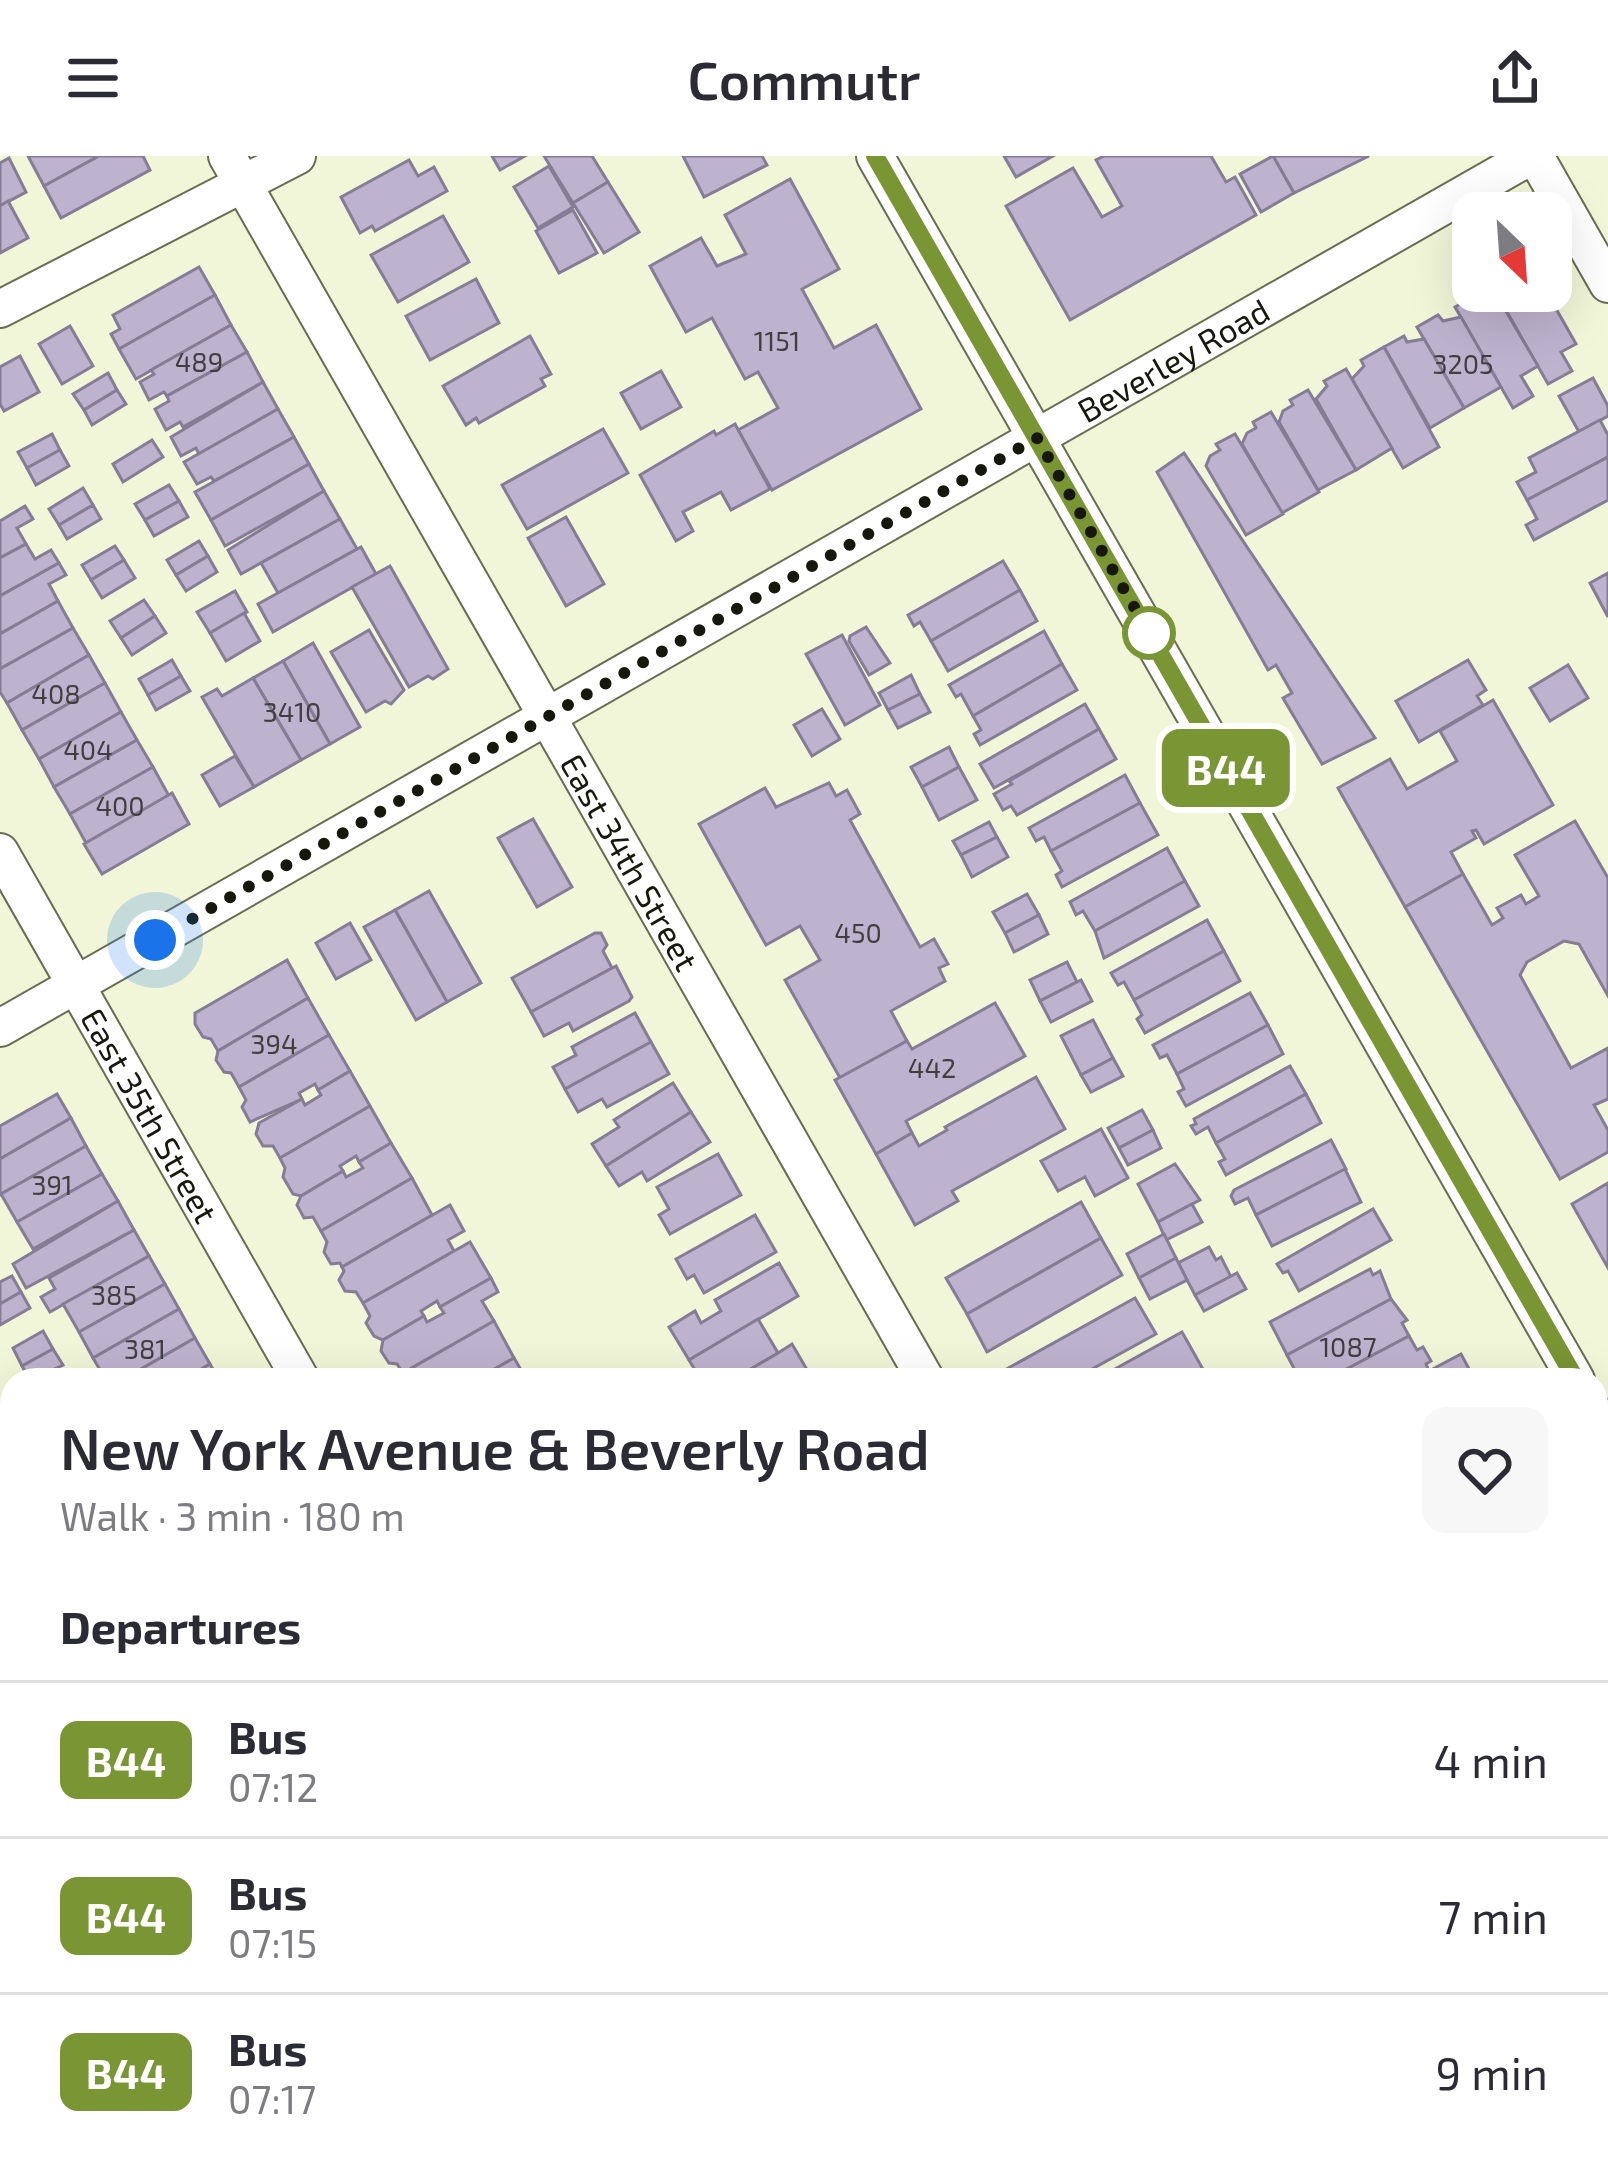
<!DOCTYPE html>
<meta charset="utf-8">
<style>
body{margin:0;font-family:"Exo 2",sans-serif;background:#f7f7f7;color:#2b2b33;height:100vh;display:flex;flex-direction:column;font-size:45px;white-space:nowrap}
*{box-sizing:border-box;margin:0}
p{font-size:39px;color:#7c7c81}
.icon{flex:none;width:66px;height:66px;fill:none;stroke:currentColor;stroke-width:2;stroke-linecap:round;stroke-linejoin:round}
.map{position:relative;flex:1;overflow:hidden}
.details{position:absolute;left:0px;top:1212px;width:1608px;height:807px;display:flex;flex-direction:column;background:#fff;border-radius:36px 36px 0 0;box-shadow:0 12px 48px #0002}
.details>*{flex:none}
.badge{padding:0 24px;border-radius:18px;font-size:42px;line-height:78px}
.needle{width:78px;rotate:155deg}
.buttons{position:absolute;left:1452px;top:36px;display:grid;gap:24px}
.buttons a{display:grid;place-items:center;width:120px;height:120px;border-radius:24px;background:#fff;box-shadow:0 12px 48px #0002;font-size:60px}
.you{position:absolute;width:60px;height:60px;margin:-30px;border:9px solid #fff;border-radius:50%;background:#1a73e8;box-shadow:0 0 0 18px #1a73e833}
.map>.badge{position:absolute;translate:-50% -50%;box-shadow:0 0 0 6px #fff}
h2{padding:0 60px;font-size:45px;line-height:108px}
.round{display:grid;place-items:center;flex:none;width:126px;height:126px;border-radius:24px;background:#f7f7f7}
.headline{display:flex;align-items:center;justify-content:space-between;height:204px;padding:0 60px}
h1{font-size:57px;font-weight:600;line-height:90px}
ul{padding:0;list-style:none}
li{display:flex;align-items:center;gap:36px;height:156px;padding:0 60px;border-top:3px solid #e1e1e2}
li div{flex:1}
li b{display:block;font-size:45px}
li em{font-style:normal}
li .badge{min-width:132px;font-weight:700;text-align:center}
header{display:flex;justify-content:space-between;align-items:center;height:156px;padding:0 60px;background:#fff;font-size:54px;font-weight:600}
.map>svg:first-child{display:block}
</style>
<header><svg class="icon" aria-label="menu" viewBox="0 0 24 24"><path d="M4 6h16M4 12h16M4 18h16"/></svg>Commutr<svg class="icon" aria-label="share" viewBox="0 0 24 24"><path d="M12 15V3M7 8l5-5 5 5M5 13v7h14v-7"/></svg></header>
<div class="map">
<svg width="1608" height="2018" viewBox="0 0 1608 2018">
<rect width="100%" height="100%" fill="#f1f6d8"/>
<g fill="#beb3cf" stroke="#857c95" stroke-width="3">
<path d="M28,0H99L44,30Z"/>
<path d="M99,0H143L150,14L61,62L44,30Z"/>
<path d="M492,0H525L500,14Z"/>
<path d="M544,0H592L608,26L573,47Z"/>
<path d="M683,0H762L767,9L704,41Z"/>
<path d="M1004,0H1053L1016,21Z"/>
<path d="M1104,0H1211L1226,26L1235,21L1256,59L1070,164L1006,50L1073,12L1102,61L1122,50L1096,4Z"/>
<path d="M1273,0H1369L1294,37Z"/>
<path d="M1273,0L1294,37L1261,56L1240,18Z"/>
<path d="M9,2L26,36L0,50V7Z"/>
<path d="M409,4L418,20L434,11L447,35L375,75L372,70L360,77L341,41Z"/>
<path d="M549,10L573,51L538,72L514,31Z"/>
<path d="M790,23L839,113L802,133L834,192L876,169L921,253L772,334L738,274L778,252L758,216L745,223L712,162L686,176L650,110L701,82L717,110L746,98L725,59Z"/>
<path d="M608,26L639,76L604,97L573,47Z"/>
<path d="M8,45L28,82L0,97V50Z"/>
<path d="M573,54L597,97L559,117L536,75Z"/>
<path d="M443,60L469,106L398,146L371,99Z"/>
<path d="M199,111L215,139L119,193L111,178L120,173L113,159Z"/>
<path d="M476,123L499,167L430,204L406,160Z"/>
<path d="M1495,135H1546L1576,188L1561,196L1572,215L1548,228Z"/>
<path d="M215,139L231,169L136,223L119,193Z"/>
<path d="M1489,139L1491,143L1497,140L1538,210L1521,220L1533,240L1513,252L1455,151L1475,140L1478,145Z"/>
<path d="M1438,159L1443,165L1461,161L1501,231L1464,252L1417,171Z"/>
<path d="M231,169L247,196L167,240L164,236L149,244L140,226L154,218L151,214Z"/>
<path d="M70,170L93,210L62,228L39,188Z"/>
<path d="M530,180L551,218L541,223L545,230L479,267L476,262L466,269L443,230Z"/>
<path d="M1404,180L1407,186L1424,183L1464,252L1430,272L1384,191Z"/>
<path d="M1384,191L1439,291L1403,312L1352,223L1364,210L1361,204Z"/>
<path d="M247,196L263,226L183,271L180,266L166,274L155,253L169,245L167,240Z"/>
<path d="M20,200L39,236L4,255L0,248V211Z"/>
<path d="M1346,213L1392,292L1356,314L1316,243L1327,230L1324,225Z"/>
<path d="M661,215L681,251L641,273L621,237Z"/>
<path d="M108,217L117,234L84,254L73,238Z"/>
<path d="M1593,222L1608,250V260L1579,276L1559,240Z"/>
<path d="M263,226L278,253L199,298L196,292L181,300L171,281Z"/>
<path d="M117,234L126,248L92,269L84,254Z"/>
<path d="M1308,234L1356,314L1318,334L1279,266L1283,255L1293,249L1290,244Z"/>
<path d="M278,253L294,281L214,325L211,321L197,328L184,306Z"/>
<path d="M1271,256L1319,336L1282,357L1242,288L1247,277L1256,272L1253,266Z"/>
<path d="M1600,264L1608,279V301L1527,344L1517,326L1536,316L1529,302Z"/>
<path d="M735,268L770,333L731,354L721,336L683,356L693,375L676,385L640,319L714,275L716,279Z"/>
<path d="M603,273L628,317L527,373L502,329Z"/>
<path d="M52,278L60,294L27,312L18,296Z"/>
<path d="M1235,278L1283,358L1246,379L1206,310L1210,300L1220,294L1216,288Z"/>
<path d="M294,281L309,308L211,364L195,336Z"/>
<path d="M152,284L163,301L123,326L113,308Z"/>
<path d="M60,294L69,310L36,329L27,312Z"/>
<path d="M1184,297L1375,582L1322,608L1283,542L1292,537L1276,509L1268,514L1157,316Z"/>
<path d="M1608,301V344L1534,384L1526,369L1537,363L1527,344Z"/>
<path d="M309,308L324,335L225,390L211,364Z"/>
<path d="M169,329L179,345L145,364L135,348Z"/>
<path d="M83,332L93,349L59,369L49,353Z"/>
<path d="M324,335L340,363L241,418L228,394Z"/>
<path d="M179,345L188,361L154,380L145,364Z"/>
<path d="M93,349L101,363L67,383L59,369Z"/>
<path d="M25,350L33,363L17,372L26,388L0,402V365Z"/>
<path d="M566,361L604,428L566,450L528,382Z"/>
<path d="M340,363L357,393L278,437L261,407Z"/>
<path d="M199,385L208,400L176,419L167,404Z"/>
<path d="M26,388L35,403L51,394L59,407L0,440V402Z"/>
<path d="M115,390L124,404L91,424L82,409Z"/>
<path d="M361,391L376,418L273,476L258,448Z"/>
<path d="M208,400L217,416L186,435L176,419Z"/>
<path d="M124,404L135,422L102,442L91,424Z"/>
<path d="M1003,405L1020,434L931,485L920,466L914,470L908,459Z"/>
<path d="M59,407L66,419L49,428L58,445L0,478V440Z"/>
<path d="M390,410L448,513L433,523L428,520L409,531L352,431Z"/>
<path d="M1608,417V461L1590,427Z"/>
<path d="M1020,434L1037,465L948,515L931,485Z"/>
<path d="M235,435L247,456L210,477L197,456Z"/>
<path d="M144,444L155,460L121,482L110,465Z"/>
<path d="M58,445L73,472L0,513V478Z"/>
<path d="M244,457L260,485L226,505L210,477Z"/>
<path d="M155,460L166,477L132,499L121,482Z"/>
<path d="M866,471L890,507L869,519L849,485L850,480Z"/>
<path d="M73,472L89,499L7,547L0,536V513Z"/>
<path d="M369,474L404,534L391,548L385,545L366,556L331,496Z"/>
<path d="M1044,475L1062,508L973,560L961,538L956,541L949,529Z"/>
<path d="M842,479L880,549L845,569L806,498Z"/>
<path d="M313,487L360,571L330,588L283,505Z"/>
<path d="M89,499L105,527L22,574L7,547Z"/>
<path d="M172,504L181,520L148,539L139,523Z"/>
<path d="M1468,504L1486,534L1477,540L1483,549L1419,586L1396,545Z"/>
<path d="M283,505L330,588L301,604L253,522Z"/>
<path d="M1062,508L1077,534L980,589L974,578L981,574L973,560Z"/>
<path d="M1568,509L1588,542L1550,565L1530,532Z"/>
<path d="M911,519L920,538L888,554L879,537Z"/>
<path d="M181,520L190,535L156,554L148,539Z"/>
<path d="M253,522L301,604L254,631L202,541L217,533L222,540Z"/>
<path d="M105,527L121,556L39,603L22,574Z"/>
<path d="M920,538L930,556L898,572L888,554Z"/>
<path d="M1493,544L1553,649L1484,688L1476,674L1472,675L1476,682L1451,696L1463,718L1405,751L1338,632L1390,603L1407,633L1457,605L1440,575Z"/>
<path d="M1085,548L1099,573L994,632L980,608Z"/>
<path d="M822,553L840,583L812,600L794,569Z"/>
<path d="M121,556L137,584L54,631L39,603Z"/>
<path d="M1099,573L1116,603L1017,659L1011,650L1003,654L994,638L1012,628L1009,625Z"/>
<path d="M137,584L153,611L70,658L54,631Z"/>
<path d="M949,591L959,611L922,631L911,611Z"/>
<path d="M235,600L254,631L220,650L202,619Z"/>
<path d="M153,611L169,640L86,687L70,658Z"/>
<path d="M959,611L977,644L939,664L922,631Z"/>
<path d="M1125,619L1140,647L1051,695L1044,681L1036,685L1029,672Z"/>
<path d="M829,627L836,640L847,634L860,658L850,664L920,791L934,783L948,808L939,812L945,825L891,855L907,885L840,922L785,824L820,804L800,770L766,789L699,668L765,632L776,651Z"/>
<path d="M172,637L189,668L102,718L84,688Z"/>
<path d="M1140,647L1158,679L1062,731L1056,719L1062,715L1051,695Z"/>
<path d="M533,663L572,731L537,751L498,682Z"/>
<path d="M1575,665L1608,722V840L1579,788L1564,785L1527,806L1520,819L1571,912L1608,892V943L1594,949L1608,974V996L1560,1023L1405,751L1463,718L1492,769L1503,762L1497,752L1521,739L1526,748L1539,740L1515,699Z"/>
<path d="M989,666L997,681L961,699L953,685Z"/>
<path d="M997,681L1008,701L972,721L961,699Z"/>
<path d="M1167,692L1185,725L1095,775L1083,755L1076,759L1070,746Z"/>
<path d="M1185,725L1199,750L1104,802L1095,775Z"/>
<path d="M429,735L481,827L447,846L395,754Z"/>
<path d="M1027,738L1039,759L1005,777L993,756Z"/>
<path d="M395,754L447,846L416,864L364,771Z"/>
<path d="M1039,759L1048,778L1014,796L1005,777Z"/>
<path d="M1207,764L1224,795L1134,844L1124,826L1118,829L1111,817Z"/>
<path d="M350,767L371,804L336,823L316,787Z"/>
<path d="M595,777H601L607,789L603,795L612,812L531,856L512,822Z"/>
<path d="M1224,795L1240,825L1145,877L1137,863L1142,859L1134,844Z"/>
<path d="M287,804L308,842L218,895L211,883L203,881L195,868V857Z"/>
<path d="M1067,806L1077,826L1040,845L1030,824Z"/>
<path d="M616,810L632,841L629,845L573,875L569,867L544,880L531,856Z"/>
<path d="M1081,824L1092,845L1051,866L1040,845Z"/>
<path d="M1250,837L1268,869L1177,918L1167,899L1160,902L1153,889Z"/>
<path d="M308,842L329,879L239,931L231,917L224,916L216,904L218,895Z"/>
<path d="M995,847L1025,900L906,965L912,977L876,998L835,924L907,885L912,893Z"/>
<path d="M635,857L651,886L565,933L553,911L576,899L572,891Z"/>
<path d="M1093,864L1113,902L1081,919L1061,880Z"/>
<path d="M1268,869L1283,898L1186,950L1178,936L1184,933L1177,918Z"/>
<path d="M329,879L350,915L318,934L315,928L299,937L302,943L250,966L242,951L246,944L239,931Z"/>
<path d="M651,886L669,918L607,951L602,943L578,956L565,933Z"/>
<path d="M1113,902L1123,920L1091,936L1081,919Z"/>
<path d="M1290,910L1306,938L1216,987L1208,971L1196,978L1191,970L1196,968L1194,963Z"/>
<path d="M350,915L370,950L280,1002L273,990H263L256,978L259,967L302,943L305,949L321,939L318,934Z"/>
<path d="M1036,921L1065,973L952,1035L958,1045L915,1069L876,998L912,977L919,990L947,974L945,971Z"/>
<path d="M673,927L691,956L606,1010L592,988L619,971L614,964Z"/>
<path d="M57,938L71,962L0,1003V970Z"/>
<path d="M1306,938L1321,967L1226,1019L1219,1006L1225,1003L1216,987Z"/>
<path d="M370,950L391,987L359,1006L356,1000L340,1010L343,1015L301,1040L293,1038L283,1021L285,1012L280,1002Z"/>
<path d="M1142,954L1153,974L1119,992L1108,972Z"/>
<path d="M691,956L710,986L647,1025L642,1016L619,1030L606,1010Z"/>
<path d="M71,962L86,990L0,1039V1003Z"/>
<path d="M1101,973L1128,1022L1095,1040L1085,1021L1058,1035L1041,1005Z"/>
<path d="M1153,974L1161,992L1128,1009L1119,992Z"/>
<path d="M1331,984L1346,1013L1256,1059L1248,1042L1235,1048L1231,1040L1234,1034Z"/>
<path d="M391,987L412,1022L321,1075L313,1061L304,1062L297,1049L301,1040L343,1015L346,1021L363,1012L359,1006Z"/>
<path d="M86,990L102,1018L17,1066L1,1038Z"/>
<path d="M718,998L741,1039L670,1078L659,1059L669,1053L657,1031Z"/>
<path d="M1175,1008L1200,1044L1158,1066L1138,1028Z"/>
<path d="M1345,1013L1361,1046L1272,1090L1256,1059Z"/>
<path d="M102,1018L118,1045L33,1093L17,1066Z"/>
<path d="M412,1022L432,1059L342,1111L340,1107L331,1108L324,1096L327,1086L321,1075Z"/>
<path d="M1608,1027V1112L1572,1048Z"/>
<path d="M118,1045L134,1074L26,1132L13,1108Z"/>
<path d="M1081,1046L1101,1082L967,1158L946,1122Z"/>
<path d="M1192,1048L1202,1066L1166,1084L1158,1066Z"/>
<path d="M450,1049L464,1075L448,1084L454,1095L363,1147L356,1136L345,1135L339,1124L344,1115L342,1111Z"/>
<path d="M1373,1053L1391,1084L1299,1135L1288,1115L1283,1117L1277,1108Z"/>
<path d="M755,1059L776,1096L704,1137L694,1119L687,1123L676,1103Z"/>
<path d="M134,1074L149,1100L50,1156L41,1141L55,1133L49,1122Z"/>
<path d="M1164,1078L1176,1102L1139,1122L1127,1098Z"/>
<path d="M1101,1082L1122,1119L987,1196L967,1158Z"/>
<path d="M470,1086L491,1122L440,1151L437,1145L421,1155L424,1160L383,1184L374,1180L366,1167L370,1160L363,1147Z"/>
<path d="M1209,1091L1216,1104L1221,1101L1231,1121L1195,1139L1178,1107Z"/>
<path d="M149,1100L165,1128L79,1176L63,1148Z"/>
<path d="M1176,1102L1187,1124L1150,1143L1139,1122Z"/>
<path d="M779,1107L798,1140L689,1204L669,1171L695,1155L701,1167L721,1155L715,1144Z"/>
<path d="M1370,1113L1373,1119L1380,1115L1391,1143L1287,1199L1270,1166Z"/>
<path d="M1237,1117L1246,1133L1204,1155L1195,1139Z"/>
<path d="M12,1120L21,1136L0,1148V1126Z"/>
<path d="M491,1122L498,1136L482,1145L494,1165L403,1217L397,1208L389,1207L381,1195L383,1184L424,1160L427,1166L444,1157L440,1151Z"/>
<path d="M165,1128L179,1153L93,1202L79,1176Z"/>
<path d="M21,1136L30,1152L0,1169V1148Z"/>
<path d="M1135,1142L1156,1178L1072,1224H1005L1001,1216Z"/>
<path d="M1391,1143L1407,1164L1402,1167L1409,1180L1326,1224H1300L1287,1199Z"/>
<path d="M179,1153L195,1182L122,1224H106L93,1202Z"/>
<path d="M758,1163L778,1197L732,1224H701L689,1204Z"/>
<path d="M494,1165L514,1202L482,1220L479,1215L463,1224H407L403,1217Z"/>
<path d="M43,1175L53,1193L22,1210L13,1192Z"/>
<path d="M1182,1176L1209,1224H1095Z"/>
<path d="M1409,1180L1417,1194L1423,1191L1431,1205L1426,1208L1429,1215L1412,1224H1326Z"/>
<path d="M195,1182L210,1208L183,1224H122Z"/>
<path d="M792,1188L813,1224H732L778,1197Z"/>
<path d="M53,1193L63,1209L30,1224L22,1210Z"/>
<path d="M1461,1198L1475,1224H1412L1429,1215Z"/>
<path d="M514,1202L527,1224H484L482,1220Z"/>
<path d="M210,1208L219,1224H183Z"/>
<path d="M12,1338V1371L0,1378V1345Z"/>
<path d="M11,1508L12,1552L0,1558V1514Z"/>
<path d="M1608,1524V1571L1596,1577V1531Z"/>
<path d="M12,1552V1592L0,1599V1558Z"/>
<path d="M1608,1571V1617L1596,1624V1577Z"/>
<path d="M12,1592V1641L10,1642L0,1626V1599Z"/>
<path d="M1608,1617V1664L1596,1670V1624Z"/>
<path d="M1608,1664V1708L1604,1699L1596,1703V1670Z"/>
<path d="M1608,1711V1747L1596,1726V1717Z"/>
<path d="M1598,1937L1608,1954V1989L1596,1996Z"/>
<path d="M233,2007H344L325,2018H239Z"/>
<path d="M831,2007H872L878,2018H837Z"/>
<path d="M872,2007H910L916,2018H878Z"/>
<path d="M1018,2007H1064L1067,2012L1056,2018H1024Z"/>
<path d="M1166,2007H1187L1193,2018H1144Z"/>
<path d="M1466,2007H1509L1511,2011L1518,2007H1575L1554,2018H1452Z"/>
</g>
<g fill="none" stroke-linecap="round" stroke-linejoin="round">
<defs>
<g id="street">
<path id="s1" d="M227,0L926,1224"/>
<path d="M875,0L1576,1224"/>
<path d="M1535,0L1608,128"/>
<path d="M0,153L297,0"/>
<path id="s2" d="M0,696L301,1224"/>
<path id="s3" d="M0,872L1531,0"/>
<path d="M1596,1258L1608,1279"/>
<path d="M1596,1448L1608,1441"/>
<path d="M0,1836L12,1857"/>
<path d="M98,2007L104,2018"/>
<path d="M745,2007L751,2018"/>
<path d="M1372,2007L1379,2018"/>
<path d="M521,2018L542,2007"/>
</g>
</defs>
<use href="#street" stroke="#686c52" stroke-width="40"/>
<use href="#street" stroke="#fff" stroke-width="36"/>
</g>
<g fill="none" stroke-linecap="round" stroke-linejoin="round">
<defs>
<path id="line" d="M875,0L1576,1224"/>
</defs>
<use href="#line" stroke="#fff" stroke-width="27"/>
<use href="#line" stroke="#799534" stroke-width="18"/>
<path stroke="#17180d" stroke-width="12" stroke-dasharray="0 21.6" d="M155,784L1037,282L1149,477"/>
</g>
<circle fill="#fff" stroke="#799534" stroke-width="6" cx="1149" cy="477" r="24"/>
<g text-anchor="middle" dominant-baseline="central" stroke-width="9" stroke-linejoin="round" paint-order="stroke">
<g font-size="27" fill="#413f3e">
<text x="777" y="184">1151</text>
<text x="199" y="205">489</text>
<text x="1463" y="207">3205</text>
<text x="56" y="537">408</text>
<text x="292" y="555">3410</text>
<text x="88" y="593">404</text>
<text x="120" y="649">400</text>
<text x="858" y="776">450</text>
<text x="274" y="887">394</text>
<text x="932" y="911">442</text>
<text x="52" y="1028">391</text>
<text x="114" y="1138">385</text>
<text x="1348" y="1190">1087</text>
<text x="145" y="1192">381</text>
</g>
<g font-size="33" fill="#17180d" stroke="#f1f6d8">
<text stroke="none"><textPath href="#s3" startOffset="1350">Beverley Road</textPath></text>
<text stroke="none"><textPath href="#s1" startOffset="813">East 34th Street</textPath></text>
<text stroke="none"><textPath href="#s2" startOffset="303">East 35th Street</textPath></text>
</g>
</g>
</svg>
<div class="buttons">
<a><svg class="needle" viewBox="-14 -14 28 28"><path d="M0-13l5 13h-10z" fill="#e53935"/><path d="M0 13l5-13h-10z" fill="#7c7c81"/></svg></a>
</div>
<div class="you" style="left:155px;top:784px"></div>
<b class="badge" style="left:1226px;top:612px;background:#799534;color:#fff">B44</b>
<section class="details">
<div class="headline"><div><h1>New York Avenue &amp; Beverly Road</h1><p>Walk · 3 min · 180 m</p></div><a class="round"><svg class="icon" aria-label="heart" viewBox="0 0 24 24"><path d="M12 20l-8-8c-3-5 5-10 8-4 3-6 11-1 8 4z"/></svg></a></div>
<h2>Departures</h2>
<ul>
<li><span class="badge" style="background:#799534;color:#fff">B44</span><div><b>Bus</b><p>07:12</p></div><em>4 min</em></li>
<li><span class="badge" style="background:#799534;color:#fff">B44</span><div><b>Bus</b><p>07:15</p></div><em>7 min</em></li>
<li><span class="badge" style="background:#799534;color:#fff">B44</span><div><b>Bus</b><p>07:17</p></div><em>9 min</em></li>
</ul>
</section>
</div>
